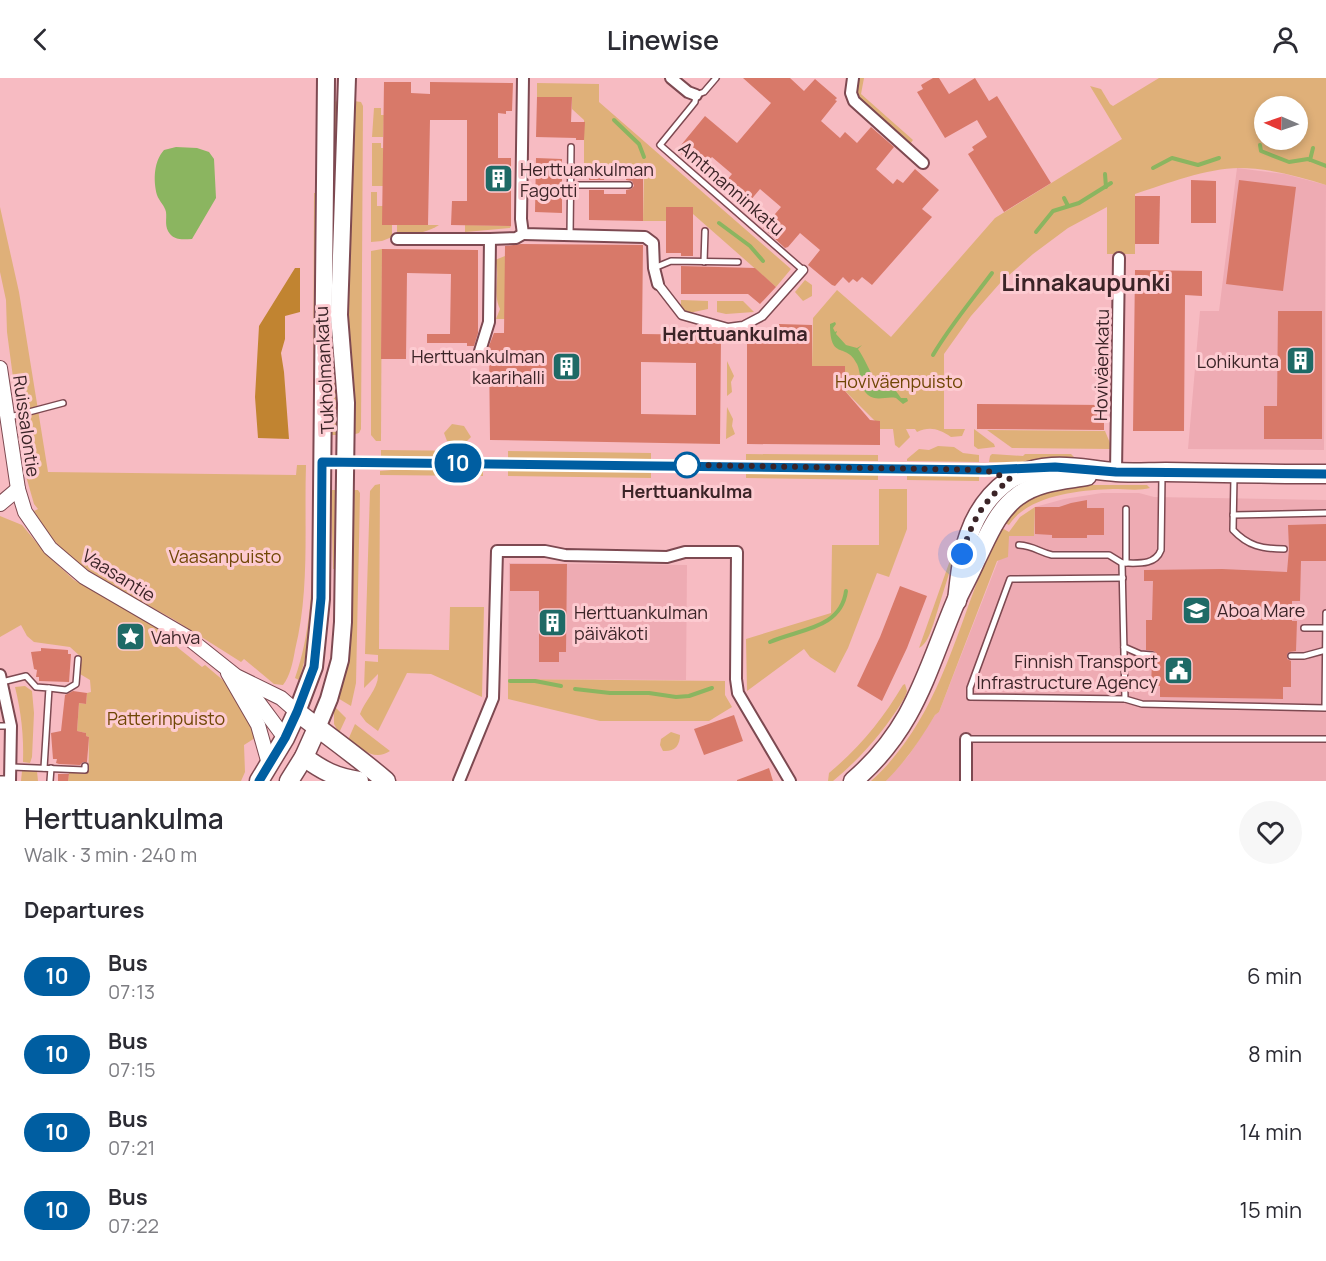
<!DOCTYPE html>
<meta charset="utf-8">
<style>
body{margin:0;font-family:Manrope,sans-serif;background:#f7f7f7;color:#2b2b33;height:100vh;display:flex;flex-direction:column;font-size:22px;white-space:nowrap}
*{box-sizing:border-box;margin:0}
p{font-size:20px;color:#7c7c81}
.icon{flex:none;width:33px;height:33px;fill:none;stroke:currentColor;stroke-width:2;stroke-linecap:round;stroke-linejoin:round}
.map{position:relative;height:703px;overflow:hidden}
.sheet{display:flex;flex-direction:column;background:#fff;flex:1}
.sheet>*{flex:none}
.badge{padding:0 12px;border-radius:20px;font-size:21px;line-height:39px}
.needle{width:39px;rotate:272deg}
.controls{position:absolute;left:1254px;top:18px;display:grid;gap:12px}
.controls a{display:grid;place-items:center;width:54px;height:54px;border-radius:50%;background:#fff;box-shadow:0 3px 9px #0003;font-size:30px}
.you{position:absolute;width:30px;height:30px;margin:-15px;border:4px solid #fff;border-radius:50%;background:#1a73e8;box-shadow:0 0 0 9px #1a73e833}
.map>.badge{position:absolute;translate:-50% -50%;box-shadow:0 0 0 3px #fff}
h2{padding:0 24px;font-size:22px;line-height:54px}
.round{display:grid;place-items:center;flex:none;width:63px;height:63px;border-radius:32px;background:#f7f7f7}
.overview{display:flex;align-items:center;justify-content:space-between;height:102px;padding:0 24px}
h1{font-size:28px;font-weight:600;line-height:45px}
ul{padding:0;list-style:none}
li{display:flex;align-items:center;gap:18px;height:78px;padding:0 24px}
li div{flex:1}
li b{display:block;font-size:22px}
li em{font-style:normal}
li .badge{min-width:66px;font-weight:700;text-align:center}
header{display:flex;justify-content:space-between;align-items:center;height:78px;padding:0 24px;background:#fff;font-size:27px;font-weight:600}
.map>svg:first-child{display:block}
</style>
<header><svg class="icon" aria-label="back" viewBox="0 0 24 24"><path d="M15 5l-7 7 7 7"/></svg>Linewise<svg class="icon" aria-label="person" viewBox="0 0 24 24"><circle cx="12" cy="8" r="4"/><path d="M4 21q1-7 8-7t8 7"/></svg></header>
<div class="map">
<svg width="1326" height="703" viewBox="0 0 1326 703">
<rect width="100%" height="100%" fill="#f7bbc2"/>
<g fill="#eeabb3">
<path d="M1237,90L1285,96L1326,107L1324,372L1188,371L1200,233H1219Z"/>
<path d="M1102,415H1139L1154,419L1326,422V703H886L909,677L935,637L939,634L1009,455L1035,429L1064,421Z"/>
<path d="M509,485L687,487L686,602L508,601Z"/>
</g>
<g fill="#dfb079" fill-rule="evenodd">
<path d="M859,0H864L861,16L913,62L910,66L861,23L857,15Z"/>
<path d="M1159,0H1326V107C1298,98 1268,90 1239,90C1208,90 1165,106 1135,116V176H1107V129L1068,150L1033,176L1001,204L971,238L944,276V351H965L962,358L951,359C939,351 930,348 917,354L915,351H906L910,359L899,370L895,367L893,351H880V343H875L845,313V289L812,288L813,240L837,212L891,259L995,140L1122,61L1090,8L1101,11L1110,26L1113,28ZM1264,28H1298V62H1264Z"/>
<path d="M537,5L599,6V24L791,191L776,209L693,136V129H667L666,143H643L644,93L584,92V42L572,31V19H537Z"/>
<path d="M340,23L337,143L332,142V24Z"/>
<path d="M354,23L361,24L363,28L361,351L359,355L352,357L346,233Z"/>
<path d="M374,30H381V37H384L383,59H372Z"/>
<path d="M372,65H381V70H383V108H372Z"/>
<path d="M371,114H377V128H383L392,147V159L382,163L371,164Z"/>
<path d="M314,115H316L319,134L315,357L313,355Z"/>
<path d="M0,129L19,214L48,394L296,397L297,387H306C304,448 310,512 295,572C293,584 290,598 283,607L274,606L244,581L241,584L173,541L114,509L68,479L48,455L34,433L38,431L34,426L26,398L7,254L6,222L0,194Z"/>
<path d="M397,147H439C426,155 412,157 397,155Z"/>
<path d="M465,147L511,148L510,150L465,154Z"/>
<path d="M382,171L381,363H376L371,357V173Z"/>
<path d="M505,178V241H496L500,231C492,213 501,199 495,182Z"/>
<path d="M805,202L812,207V218L803,223L795,214Z"/>
<path d="M681,222L708,223V231L689,235L681,231Z"/>
<path d="M717,223H743L754,234L726,236L717,234Z"/>
<path d="M336,274L339,357H329L330,275Z"/>
<path d="M727,283L734,298L731,304L732,314L727,318Z"/>
<path d="M727,329L733,341L732,348L735,356L726,361Z"/>
<path d="M452,346L464,348L471,359L467,363H447L444,355Z"/>
<path d="M974,351L994,366L995,369L978,371L974,368Z"/>
<path d="M987,352L1105,353L1110,365V371L1012,370Z"/>
<path d="M938,368L954,369L963,375L979,377V384L907,383V381L919,371L929,372Z"/>
<path d="M381,372L475,373V379L381,378Z"/>
<path d="M508,373L651,375V381L508,380Z"/>
<path d="M746,376L878,377V383L746,382Z"/>
<path d="M992,376L1023,378L1025,376H1071L1074,379L1072,381L1020,386L989,384L990,378Z"/>
<path d="M392,392H483V398L380,397V393Z"/>
<path d="M508,392L651,393V400L508,398Z"/>
<path d="M746,394L878,395V402L746,400Z"/>
<path d="M907,396L975,397H979V403L907,402Z"/>
<path d="M380,406L379,571L449,572L450,529H484L482,619L431,596L407,595L378,653L366,644L360,636C365,622 379,610 378,596L364,610L365,583L378,584V577L365,576L370,413L375,407Z"/>
<path d="M1080,407H1147L1150,410C1140,413 1124,411 1113,411C1080,412 1028,417 1009,447L1003,444L1019,425L1047,412Z"/>
<path d="M879,411H907V451L889,499L877,495L848,570L835,595L810,579L804,571L747,613L746,561L831,535L832,467H879Z"/>
<path d="M314,412C315,475 319,541 299,602L295,600C316,541 312,475 312,413Z"/>
<path d="M331,412H339L338,491H333Z"/>
<path d="M351,412H358L360,415L356,605L351,628L336,619Z"/>
<path d="M1035,429L1034,458H1009L1008,479L997,483L939,634L935,637C921,661 905,684 886,703H871C945,637 959,534 1000,449L1009,454L1020,439Z"/>
<path d="M972,431L961,457L933,547C930,555 927,566 919,570L960,454Z"/>
<path d="M0,438L22,447L46,476L74,502L153,546L174,562L172,565L202,589L205,587L224,603L246,632L255,660L244,667L245,694L241,703H68L69,694L87,695C90,685 88,671 89,659L86,658V655L77,653L79,625L86,626L87,615L91,614L90,602L80,596L81,579L70,569L34,564L27,558L21,547L0,559Z"/>
<path d="M508,601L725,603V617L732,629L709,643H600L508,621Z"/>
<path d="M905,606L907,613L905,619C886,651 862,679 833,703H828L829,695C860,669 882,642 903,607Z"/>
<path d="M25,608L32,613L34,635L32,679L30,685L23,684C24,658 21,633 15,609Z"/>
<path d="M334,628L346,640L339,655L334,646Z"/>
<path d="M355,646L390,673C374,684 361,670 348,662Z"/>
<path d="M671,654L680,657C680,668 674,674 663,673L660,667L661,661Z"/>
<path d="M24,692L37,693L38,703H21L22,693Z"/>
</g>
<path fill="#c18431" d="M295,190H300V234L285,238V261L281,275L284,294L289,361L258,360L255,319L259,248Z"/>
<g fill="#8bb560">
<path d="M176,69L197,70L209,74L214,81L216,120L192,161C184,161 176,163 170,156C164,149 167,141 166,134C165,128 159,123 157,117C153,102 154,83 164,72Z"/>
<path d="M835,244L836,246L833,250L835,254L837,253L836,256L846,267L857,270L862,267L858,271C872,291 871,309 896,313L901,320H907L908,323L903,326L896,320C886,318 877,324 868,317C858,308 862,297 857,286C846,263 830,284 830,246Z"/>
</g>
<g fill="none" stroke-linecap="round" stroke-linejoin="round">
<g stroke="#8bb560" stroke-width="4">
<path d="M614,42L639,66L644,79"/>
<path d="M1260,67L1261,73L1289,84L1308,81L1326,88"/>
<path d="M1310,82L1313,70"/>
<path d="M1153,90L1172,80L1198,87L1219,80"/>
<path d="M1105,96L1106,109"/>
<path d="M1064,120L1068,128"/>
<path d="M719,145L750,168L763,183"/>
<path d="M1036,154L1053,133L1079,125L1111,105"/>
<path d="M933,277C950,248 972,222 992,195"/>
<path d="M770,564C799,551 841,551 846,513"/>
<path d="M510,603H535L561,608"/>
<path d="M575,611L610,615H649L676,619L689,618L712,610"/>
</g>
</g>
<g fill="#d87969" fill-rule="evenodd">
<path d="M743,0H790L804,13L815,1L837,20L835,22L837,23L821,43L840,60L845,54L857,65L871,49L894,69L876,91L893,106L897,101L903,105L915,91L939,112L922,131L932,139L872,207L862,199L857,204L853,201L849,205L843,199L835,208L832,207L808,187L820,172L800,155L788,169L785,170L763,150L781,129L760,111L744,130L720,110L732,96L712,79L700,92L677,72L705,38L737,65L771,25Z"/>
<path d="M933,0H939L949,16L975,0L989,23L997,18L1051,105L1004,134L968,76L974,72L972,69L987,59L977,42L945,60L917,14L923,11L921,7Z"/>
<path d="M384,4H411V15L430,16V4L513,5L512,33H506V36L498,35V80H511V148L451,147L452,123H467V42H430L428,147H382Z"/>
<path d="M537,19H572L571,44H585L584,62H576V60L536,59Z"/>
<path d="M536,80L562,81V135L535,134Z"/>
<rect x="589" y="93" width="15" height="9"/>
<path d="M626,93H643V143L589,142V112H604V116H626V112L631,111L634,108L632,103L626,102Z"/>
<path d="M1191,102L1216,103V145H1191Z"/>
<path d="M1239,102L1296,109L1283,213L1226,206Z"/>
<path d="M1135,118H1160L1159,166H1135Z"/>
<path d="M666,129H693V178H681V175H666Z"/>
<path d="M521,166L643,167L642,256L721,257L720,366L490,362L489,268L494,255H504L505,168ZM641,284L696,285V337L641,336Z"/>
<path d="M382,171L478,172V255L474,268H467V265H427V256H450L451,196L407,195L406,281H381Z"/>
<path d="M681,188L755,190L776,209L760,226L748,216H681Z"/>
<path d="M1135,192L1202,193V218L1185,217L1184,353H1133Z"/>
<path d="M1278,233H1322V361H1264V328H1277Z"/>
<path d="M779,246L812,247V288H845V313L870,342L880,343V367L747,366V257H779Z"/>
<path d="M977,326L1104,327V352L977,351Z"/>
<path d="M1087,422V430H1104V457H1087V460H1052V457L1035,456V429H1059L1071,425Z"/>
<path d="M1326,446V483H1301L1300,523H1292V543H1297L1296,573L1289,574L1287,576V581L1291,583V609H1283V621L1160,619V608H1151L1152,583L1146,582L1155,581L1157,577L1154,573L1146,572V542H1152L1153,503H1144V492L1222,491L1287,494L1289,471L1288,447Z"/>
<path d="M510,486H567L566,574H559V584H539V513H510Z"/>
<path d="M900,508L927,518L907,570L882,623L857,608L880,559Z"/>
<path d="M41,570L68,572V576H71L69,604L39,603V599H36L37,592L34,591L31,574L41,573Z"/>
<path d="M73,613L87,615L86,626L79,625L77,653L86,655V658L89,659L87,684H83L80,687L59,686L56,685L57,681H53L51,655L61,653L65,617Z"/>
<path d="M734,637L743,663L704,677L694,651Z"/>
<path d="M769,690L773,703H737V702Z"/>
<path d="M58,696H69L68,703H58Z"/>
</g>
<g fill="none" stroke-linecap="round" stroke-linejoin="round">
<defs>
<g id="service">
<path d="M716,0L704,14L696,17L695,24L691,29L660,67L803,192"/>
<path d="M571,107H629"/>
<path d="M570,158L571,69"/>
<path d="M704,184L705,153"/>
<path d="M654,190L671,183L738,184"/>
<path d="M10,339L63,325"/>
<path d="M324,384L1017,391"/>
<path d="M1162,397L1161,472C1155,488 1137,485 1122,485L1125,621L1142,626L1325,630L1326,535"/>
<path d="M1234,399L1233,452C1248,468 1262,471 1284,471"/>
<path d="M1233,437L1326,435"/>
<path d="M1019,467C1034,468 1039,474 1052,477H1109L1122,485"/>
<path d="M1126,485V431"/>
<path d="M1123,500L1010,501L970,610V619L1125,621"/>
<path d="M1304,550H1326"/>
<path d="M1124,569L1140,576L1152,577"/>
<path d="M1291,578H1304L1326,572"/>
<path d="M2,604L26,598L36,609L49,610L44,690"/>
<path d="M49,610L66,612L76,606L78,581"/>
<path d="M0,648H11"/>
<path d="M966,661H1326"/>
<path d="M12,689L85,692V688"/>
<path d="M0,701H10"/>
<path d="M50,703L51,690"/>
</g>
<path id="pedestrian" d="M658,206L682,237L728,250L743,248L762,238L803,192"/>
<g id="minor">
<path d="M523,0L521,141L523,156L645,159L653,165L654,190L658,206"/>
<path d="M671,0L688,14L696,17"/>
<path d="M853,0L851,15L854,23L923,85"/>
<path d="M397,161H490L516,160L523,156"/>
<path d="M480,273L489,244L490,161"/>
<path d="M1116,394L1119,180"/>
<path d="M0,597L11,648L10,703"/>
<path d="M459,703L493,620L497,473H545L565,477L667,479L685,474H737L736,601L738,615L790,703"/>
<path d="M966,703V661"/>
</g>
<g id="tertiary">
<path d="M0,290L18,411L25,434L50,470L84,499L187,559L236,598L281,620L297,634"/>
<path d="M0,426L18,411"/>
<path d="M228,595L258,647L269,686"/>
<path d="M244,605L285,660"/>
</g>
<g id="secondary">
<path d="M297,634L314,589L321,521L326,0"/>
<path d="M317,650L329,621L340,582L343,544L346,325L339,237L347,0"/>
</g>
<g id="primary">
<path d="M957,523C962,476 967,432 1009,402C1021,394 1038,390 1052,389C1074,387 1095,393 1116,394C1133,395 1149,394 1166,394C1219,395 1273,396 1326,396"/>
<path d="M304,679C323,693 335,699 359,703"/>
<path d="M259,703L285,660L297,634C327,657 358,679 386,703"/>
<path d="M289,703L304,679L317,650"/>
<path d="M853,703C915,650 926,594 956,523C962,510 970,496 976,482C987,460 997,433 1018,418C1038,403 1064,402 1087,398"/>
</g>
</defs>
<use href="#service" stroke="#7d4951" stroke-width="8"/>
<use href="#pedestrian" stroke="#7d4951" stroke-width="11"/>
<use href="#minor" stroke="#7d4951" stroke-width="14"/>
<use href="#tertiary" stroke="#7d4951" stroke-width="16"/>
<use href="#secondary" stroke="#7d4951" stroke-width="20"/>
<use href="#primary" stroke="#7d4951" stroke-width="21"/>
<use href="#service" stroke="#fff" stroke-width="5"/>
<use href="#pedestrian" stroke="#fff" stroke-width="8"/>
<use href="#minor" stroke="#fff" stroke-width="10"/>
<use href="#tertiary" stroke="#fff" stroke-width="14"/>
<use href="#secondary" stroke="#fff" stroke-width="16"/>
<use href="#primary" stroke="#fff" stroke-width="18"/>
</g>
<g fill="none" stroke-linecap="round" stroke-linejoin="round">
<defs>
<path id="line" d="M259,703L285,660L297,634L314,589L321,520L322,384L985,392L1055,389L1116,394L1326,396"/>
</defs>
<use href="#line" stroke="#fff" stroke-width="14"/>
<use href="#line" stroke="#005ea1" stroke-width="9"/>
<path stroke="#3b2427" stroke-width="6" stroke-dasharray="0 10.8" d="M687,387L985,392L1010,401C982,425 973,441 962,476"/>
</g>
<defs>
<symbol id="building-square" viewBox="-11 -11 22 22"><rect x="-9" y="-9" width="18" height="18" rx="4" fill="#1e6a66" stroke="#fdcbd1"/><path d="M-4-6H4V6H1V3H-1V6H-4ZM-2.5-4.3h1.7v1.8h-1.7ZM.8-4.3h1.7v1.8H.8ZM-2.5-1h1.7V.8h-1.7ZM.8-1h1.7V.8H.8Z" fill="#fff"/></symbol>
<symbol id="university-square" viewBox="-11 -11 22 22"><rect x="-9" y="-9" width="18" height="18" rx="4" fill="#1e6a66" stroke="#fdcbd1"/><path d="M0-5L7-2L0 1L-7-2ZM-4 1L0 2.5L4 1V4Q0 6-4 4Z" fill="#fff"/></symbol>
<symbol id="sight-square" viewBox="-11 -11 22 22"><rect x="-9" y="-9" width="18" height="18" rx="4" fill="#1e6a66" stroke="#fdcbd1"/><path d="M0-6L1.8-2.2L6-1.7L2.9 1.2L3.7 5.4L0 3.3L-3.7 5.4L-2.9 1.2L-6-1.7L-1.8-2.2Z" fill="#fff"/></symbol>
<symbol id="civic-square" viewBox="-11 -11 22 22"><rect x="-9" y="-9" width="18" height="18" rx="4" fill="#1e6a66" stroke="#fdcbd1"/><path d="M-.6-6.5H3V-4.5H.6V-3L4-1V1h2V6H-6V1h2V-1L-.6-3ZM-1.2 2.5V6h2.4V2.5Z" fill="#fff"/></symbol>
</defs>
<g fill-rule="evenodd">
<use href="#building-square" x="482" y="84" width="33" height="33"/>
<use href="#building-square" x="1284" y="266" width="33" height="33"/>
<use href="#building-square" x="550" y="272" width="33" height="33"/>
<use href="#university-square" x="1180" y="516" width="33" height="33"/>
<use href="#building-square" x="536" y="528" width="33" height="33"/>
<use href="#sight-square" x="114" y="542" width="33" height="33"/>
<use href="#civic-square" x="1162" y="576" width="33" height="33"/>
</g>
<circle fill="#fff" stroke="#005ea1" stroke-width="3" cx="687" cy="387" r="12"/>
<g text-anchor="middle" dominant-baseline="central" stroke-width="6" stroke-linejoin="round" paint-order="stroke">
<g font-size="18" fill="#3b2427" stroke="#fdcbd1" text-anchor="start">
<text x="520" y="91">Herttuankulman<tspan x="520" dy="21">Fagotti</tspan></text>
<text x="545" y="278" text-anchor="end">Herttuankulman<tspan x="545" dy="21">kaarihalli</tspan></text>
<text x="1279" y="283" text-anchor="end">Lohikunta</text>
<text x="1217" y="532">Aboa Mare</text>
<text x="574" y="534">Herttuankulman<tspan x="574" dy="21">päiväkoti</tspan></text>
<text x="151" y="559">Vahva</text>
<text x="1158" y="583" text-anchor="end">Finnish Transport<tspan x="1158" dy="21">Infrastructure Agency</tspan></text>
</g>
<g font-size="18" fill="#3b2427" stroke="#fdcbd1">
<text transform="translate(732 110) rotate(41)">Amtmanninkatu</text>
<text transform="translate(1101 287) rotate(-89)">Hoviväenkatu</text>
<text transform="translate(324 292) rotate(-93)">Tukholmankatu</text>
<text transform="translate(27 348) rotate(82)">Ruissalontie</text>
<text transform="translate(119 497) rotate(32)">Vaasantie</text>
</g>
<g font-size="18" fill="#704706" stroke="#fdcbd1">
<text x="899" y="303">Hoviväenpuisto</text>
<text x="225" y="478">Vaasanpuisto</text>
<text x="166" y="640">Patterinpuisto</text>
</g>
<g font-size="18" font-weight="bold" fill="#3b2427" stroke="#fdcbd1">
<text x="687" y="413">Herttuankulma</text>
</g>
<g font-size="20" font-weight="bold" fill="#3b2427" stroke="#fdcbd1">
<text x="735" y="255">Herttuankulma</text>
</g>
<g font-size="24" font-weight="bold" fill="#3b2427" stroke="#fdcbd1">
<text x="1086" y="203">Linnakaupunki</text>
</g>
</g>
</svg>
<div class="controls">
<a><svg class="needle" viewBox="-14 -14 28 28"><path d="M0-13l5 13h-10z" fill="#e53935"/><path d="M0 13l5-13h-10z" fill="#7c7c81"/></svg></a>
</div>
<div class="you" style="left:962px;top:476px"></div>
<b class="badge" style="left:458px;top:385px;background:#005ea1;color:#fff">10</b>
</div>
<section class="sheet">
<div class="overview"><div><h1>Herttuankulma</h1><p>Walk · 3 min · 240 m</p></div><a class="round"><svg class="icon" aria-label="heart" viewBox="0 0 24 24"><path d="M12 20l-8-8c-3-5 5-10 8-4 3-6 11-1 8 4z"/></svg></a></div>
<h2>Departures</h2>
<ul>
<li><span class="badge" style="background:#005ea1;color:#fff">10</span><div><b>Bus</b><p>07:13</p></div><em>6 min</em></li>
<li><span class="badge" style="background:#005ea1;color:#fff">10</span><div><b>Bus</b><p>07:15</p></div><em>8 min</em></li>
<li><span class="badge" style="background:#005ea1;color:#fff">10</span><div><b>Bus</b><p>07:21</p></div><em>14 min</em></li>
<li><span class="badge" style="background:#005ea1;color:#fff">10</span><div><b>Bus</b><p>07:22</p></div><em>15 min</em></li>
</ul>
</section>
